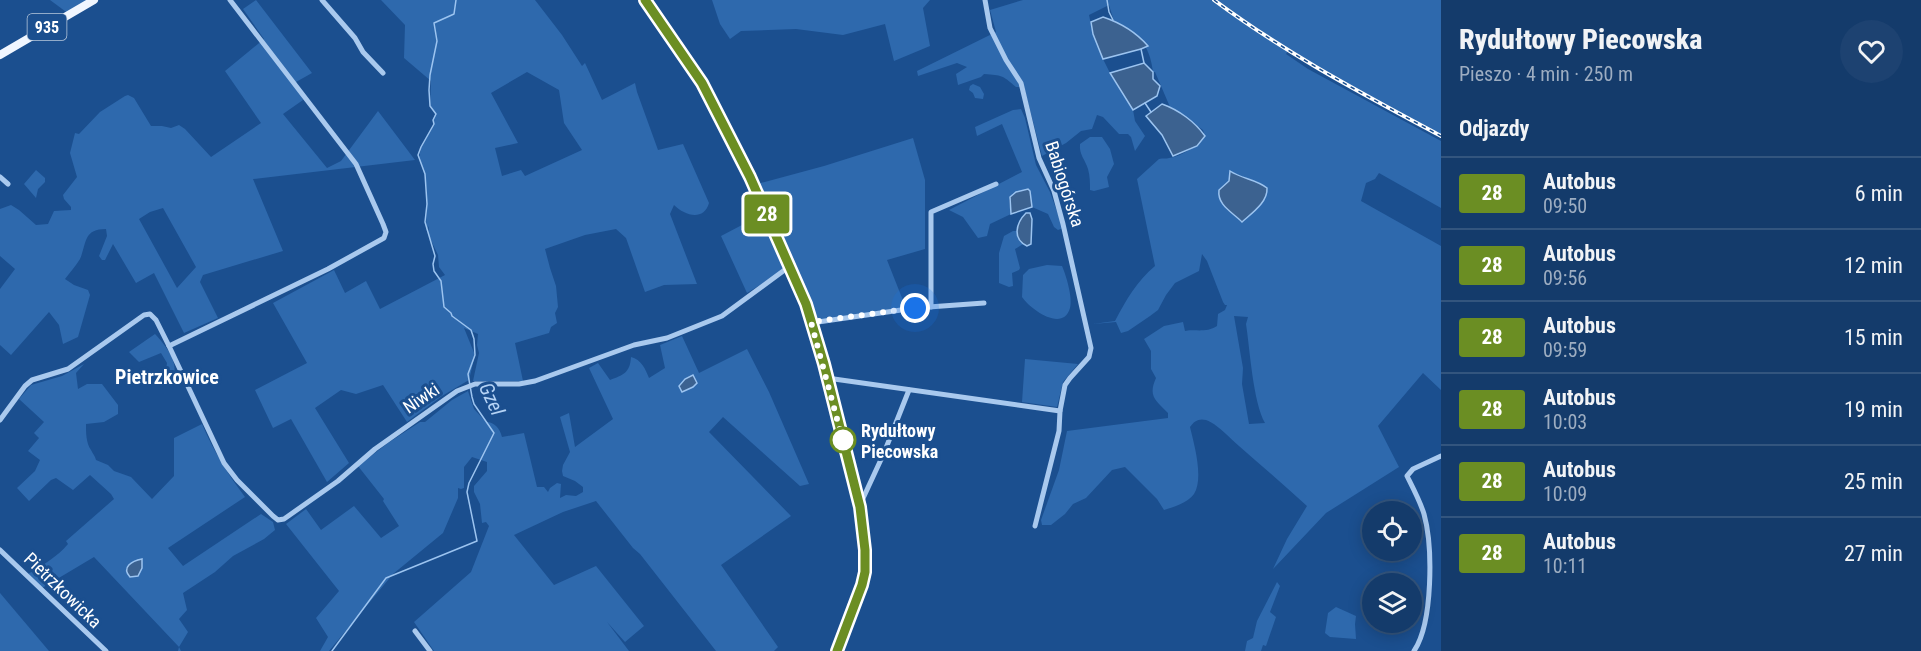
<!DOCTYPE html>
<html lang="pl">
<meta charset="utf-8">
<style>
body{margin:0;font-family:"Roboto Condensed",sans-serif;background:#1d4271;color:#f1f3f6;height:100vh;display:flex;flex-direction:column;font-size:22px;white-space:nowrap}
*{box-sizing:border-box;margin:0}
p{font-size:20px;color:#9dadc1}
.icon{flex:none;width:33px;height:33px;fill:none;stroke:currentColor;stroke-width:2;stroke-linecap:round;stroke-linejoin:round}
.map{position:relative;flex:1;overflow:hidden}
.panel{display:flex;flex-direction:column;background:#143b6b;width:480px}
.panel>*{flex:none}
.badge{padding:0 12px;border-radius:4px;font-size:21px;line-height:39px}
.tools{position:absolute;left:1362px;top:501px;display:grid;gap:12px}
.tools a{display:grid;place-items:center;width:60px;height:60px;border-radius:50%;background:#143b6b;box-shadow:0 3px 15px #0003,0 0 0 2px #33557e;font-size:30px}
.you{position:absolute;width:30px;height:30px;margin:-15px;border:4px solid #fff;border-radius:50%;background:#1a73e8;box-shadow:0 0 0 9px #1a73e833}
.map>.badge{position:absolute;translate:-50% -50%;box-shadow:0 0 0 3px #fff}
h2{padding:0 18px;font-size:22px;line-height:54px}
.round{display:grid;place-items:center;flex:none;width:63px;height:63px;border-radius:32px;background:#1d4271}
.overview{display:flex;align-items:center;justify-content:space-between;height:102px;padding:0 18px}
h1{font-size:28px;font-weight:800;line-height:45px}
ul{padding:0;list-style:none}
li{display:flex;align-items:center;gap:18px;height:72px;padding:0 18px;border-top:2px solid #33557e}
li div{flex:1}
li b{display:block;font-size:22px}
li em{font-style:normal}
li .badge{min-width:66px;font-weight:700;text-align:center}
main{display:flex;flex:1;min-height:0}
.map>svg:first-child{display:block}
</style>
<main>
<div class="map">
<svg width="1441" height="651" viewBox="0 0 1441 651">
<rect width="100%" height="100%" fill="#1b4f8f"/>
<g fill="#2e69ad" fill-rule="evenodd">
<path d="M50,0H94L69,14Z"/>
<path d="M256,0L312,73L296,82L303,100L283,114L327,168L341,161L378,111L415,160L253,179L283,251L203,275L200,282L218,318L184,333L154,273L136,283L113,244L105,260H102L99,256L107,236L106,229C83,229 87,243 80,259C76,266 70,272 65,279L74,285L88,290L90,295L78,337L63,344L59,325L49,312L11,355L0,345V289L15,269L0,256V209L11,205L19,210L36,225L48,224L54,211L71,210V207L64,199L63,195L77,177L70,153L75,133L79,134L100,112L125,96L128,95L134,98L151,126H162L171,128L179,125L185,129L211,157L261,123L225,71L264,39L243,9ZM163,208L196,267L177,288L139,219L150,212Z"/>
<path d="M381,0H535L562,35L582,66L585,63L602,100L635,83L637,92L658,150L683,144L709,203C704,221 685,216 674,205L670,214L697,284L664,285L645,292L626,238L616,229L585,235L545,249L550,268L556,286L558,307L555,313L557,323L551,327L549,333L515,343L523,381H473L479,353L477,345L478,334L464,328L475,355L469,380L442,396L407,422L383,385L356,394L341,390L315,408L349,463L327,482L291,419L273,428L255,390L307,363L273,303L334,270L345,293L366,281L380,309L445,275L439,267L438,255L428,234L429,226L426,231C426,212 430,176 419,159L421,147L434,124L433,120L435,114L430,106L431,81L404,58L405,25ZM527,72L559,90L564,123L582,150L525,176L521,170L502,176L495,148L518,143L491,93Z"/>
<path d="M712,0H930L923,8L930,46L894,61L885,24L843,35L796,29L741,31L730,39L720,24Z"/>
<path d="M1023,0H1441V137L1288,51L1286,54L1308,69L1441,141V208L1379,173L1375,179L1366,183L1361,201L1441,246V390L1423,373L1378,426L1399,467L1326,513L1273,569L1287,539L1307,506C1285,486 1262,466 1239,446C1231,439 1216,423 1206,420C1199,418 1194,421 1190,427C1194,444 1204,478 1194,494C1187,503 1174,507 1164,510L1157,499L1125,467L1112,470L1086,498L1073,504L1065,514L1051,525H1042L1041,520L1059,470L1067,431L1168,418V413C1155,400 1148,396 1156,378L1151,369V351L1144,339L1164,326L1183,322L1185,331C1196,329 1207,333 1217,326L1218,314L1225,310L1227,305H1225L1223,302L1207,261L1202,254L1199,271L1175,283L1166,295L1158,310L1150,316L1128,331L1121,333L1116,322L1093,324L1115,321C1126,300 1137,281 1155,266L1137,179L1159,159C1163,158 1166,159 1169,158C1182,156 1198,146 1205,136L1203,130L1170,107L1155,72H1153C1150,45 1138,32 1114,21L1109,5L1089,15L1093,34L1103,59L1110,73L1133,110L1135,121L1145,136L1135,151L1131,137L1128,134H1119L1103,117L1097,115L1092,129L1081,131L1066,143L1042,156L1024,87H1016C1001,74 1003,76 984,74L981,77L958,85L956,74L967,67L957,63L918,76L917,71L996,32L990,10ZM1230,171C1242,179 1256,179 1267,188L1250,215L1242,222L1226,209L1219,190L1229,181ZM1234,316L1248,317L1246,324C1250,350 1253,402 1265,423L1249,424L1242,384L1243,368Z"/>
<path d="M973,84L980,87L984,94L983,99L975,98L973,93L969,90L970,86Z"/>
<path d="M1021,109L1025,118L1036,165L1050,192L1063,228L1058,230L1054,227L1048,214L1032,207L1030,191L1028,189L1013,193L1009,200L1011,214L990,224L987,236L978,238L963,217L949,210L1022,172L1002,124L977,136L975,127L1013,110Z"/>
<path d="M1090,137H1102L1110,149L1114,164L1107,177L1109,187L1094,191L1090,190C1090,183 1090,176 1088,169C1085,159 1079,155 1080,144Z"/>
<path d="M913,138L925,180V249L887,260L906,308L811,323L786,269L747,293L721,236L761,215L757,184L824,166Z"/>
<path d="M36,170L45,178V182L38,189L36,198L24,184Z"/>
<path d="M1013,231H1017V234L1023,244L1015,249L1020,268L1019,270L1012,273L1013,286L1009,287L999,283V253L1004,236Z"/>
<path d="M1047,265L1062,266C1066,275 1073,298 1070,308C1063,333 1030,309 1022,297L1023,275L1029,269Z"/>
<path d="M155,334C165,345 178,360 174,376L166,371L167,363L161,353L139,362L129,352Z"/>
<path d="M682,336L699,373L747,349L769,392L809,484L800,486L723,417L709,432L791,516L721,565L778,647L774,651H716L640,554L633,548L596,501L563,512L514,535L554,585L596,566L644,626L625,642L607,622L629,651H434L414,622L471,572L489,526L486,522L482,523L480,504L474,492V486L487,471V462L472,457L464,467V488L461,489L458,488V498L443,533L393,574L329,651H320L328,637L316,618L339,591L286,524L306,509L321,530L354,506L381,538L399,526L383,501L384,499L358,466L388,443L420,422H425L452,400L468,391L474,409L486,422C495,422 500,429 502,437L524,433L537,487H544L548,492L550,488L557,483L561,484L560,498L566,495L576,496L583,492V487L575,481L563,476L562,471L563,465L570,452L560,417L569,413L575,447L613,419L589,368L598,363L610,380C623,375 630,373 631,357C641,359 646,370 649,378L665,368L660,345Z"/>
<path d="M1025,359L1078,364L1063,382L1057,407L1022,402Z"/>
<path d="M84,364L76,373L78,389L87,384H102L118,405V414L104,422L86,424C86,433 86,443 91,450C93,454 95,456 96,460L108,465L114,471L131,477L152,499L174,476V438L202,424C214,452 227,473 245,497L168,548L183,566L261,514L273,522L275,530L264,539L233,556L215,572L183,593L187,610L179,619L188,632L179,647L181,651H178L179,647L94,557L42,588L28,574C43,565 57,557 68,544L66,541L114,499L111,494L90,475L73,490L56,478L51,480L29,501L17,488L35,471L40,460L28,451L39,438L34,433L44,422L19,399L31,385L62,376Z"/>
<path d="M1277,582L1280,586L1270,612L1276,617L1266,646L1263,645L1261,651H1245L1247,641L1253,638L1257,621Z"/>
<path d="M0,593L49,651H0Z"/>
<path d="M1336,607L1356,616L1355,624L1356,639L1330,637L1325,633L1328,613Z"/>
</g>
<g fill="#3c6290" stroke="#9cc4f0" stroke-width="1.5">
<path d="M1103,17C1121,23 1135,31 1148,46L1141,49L1103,59L1093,34L1091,22Z"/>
<path d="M1144,63L1153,72V79L1160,86L1157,96L1133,110L1110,73Z"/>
<path d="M1162,104C1179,110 1195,122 1205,136L1197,146L1173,156L1162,135L1146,116Z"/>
<path d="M1230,171C1242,179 1256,179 1267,188C1268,202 1252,213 1242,222C1232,212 1217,205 1219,190L1229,181Z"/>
<path d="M1028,189L1030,191L1032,207L1011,214L1010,197L1016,192Z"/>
<path d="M1026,213H1030L1032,219L1031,244L1027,246C1012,239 1016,223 1026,213Z"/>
<path d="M693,375L697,383L693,387L682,392L679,386L685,379Z"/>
<path d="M142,559V568L138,576L130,577C121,567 132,561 142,559Z"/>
</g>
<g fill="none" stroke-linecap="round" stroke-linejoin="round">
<g stroke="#9cc4f0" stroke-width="1.5">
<path d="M1107,0L1109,12L1113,20"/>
<path d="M1141,49L1144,63"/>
<path d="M1145,103L1151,112"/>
<path d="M332,651L386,578L477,541L467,492L469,483L494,433L474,404L472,397L468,374L475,355L474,339L471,330L452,316L451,313L444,307L441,281L434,271L433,264L435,256L425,222L427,204L425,174L418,155L421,147L434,124L433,120L436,114L430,106L429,90L430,75L437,41L434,23L454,14L456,0"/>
</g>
<g stroke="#a9c9ee" stroke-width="5">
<path d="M322,0L355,38L363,52L383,73"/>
<path d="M985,0L990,28L1006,60L1021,83L1039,158L1054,191L1063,224L1091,348L1089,357L1070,378L1065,385L1060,411L1059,431L1035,526"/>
<path d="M0,177L8,184"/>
<path d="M931,307V212L996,184"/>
<path d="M811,323L915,308L984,303"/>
<path d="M169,346L224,463L237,480L273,516L278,520L284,519L338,481L375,449L457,391L475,384H519L535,381L634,345L667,338L722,316L790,266"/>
<path d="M827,378L1060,411"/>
<path d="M0,420L25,386L32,380L68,369L144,315L150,314L156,320L169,346L328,269L384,238L386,232L383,224L356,164L230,0"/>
<path d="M859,507L884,453L909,390"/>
<path d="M0,550L106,651"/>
<path d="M415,631L430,651"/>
<path d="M1414,651C1433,623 1433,547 1424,514C1420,501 1413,488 1407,476L1413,469L1441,456"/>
</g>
<path stroke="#d6e6fa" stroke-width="7" d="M645,0L702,83L750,177L806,304L823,364L859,507L865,550V572L863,585L837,651"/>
<path stroke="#f0f6ff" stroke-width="8" d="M0,55L94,0"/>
<defs>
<path id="rail" d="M1214,0C1285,53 1363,94 1441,136"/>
</defs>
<use href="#rail" stroke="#fff" stroke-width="4"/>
<use href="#rail" stroke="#1b4f8f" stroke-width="1.5" stroke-dasharray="4.5" stroke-linecap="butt"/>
</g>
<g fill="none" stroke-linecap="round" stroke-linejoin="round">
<defs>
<path id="line" d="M645,0L702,83L750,177L806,304L824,364L860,507L865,550V572L862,585L837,651"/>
</defs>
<use href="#line" stroke="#fff" stroke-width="14"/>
<use href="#line" stroke="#6b8e23" stroke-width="9"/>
<path stroke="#fff" stroke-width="6" stroke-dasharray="0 10.8" d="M843,440L844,445L811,322L915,308"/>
</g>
<circle fill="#fff" stroke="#6b8e23" stroke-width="3" cx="843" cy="440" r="12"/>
<g text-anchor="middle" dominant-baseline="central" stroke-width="6" stroke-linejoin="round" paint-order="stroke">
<rect fill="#1b4f8f" stroke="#bbcadd" stroke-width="1.5" x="27.5" y="14" width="39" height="26" rx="4.5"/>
<g font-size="16" font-weight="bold" fill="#fff">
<text x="47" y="27">935</text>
</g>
<g font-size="18" fill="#fff" stroke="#1b4f8f">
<text transform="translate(1065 184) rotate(72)">Babiogórska</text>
<text transform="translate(421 398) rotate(-34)">Niwki</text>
<text transform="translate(63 590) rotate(44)">Pietrzkowicka</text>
</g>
<g font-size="18" font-weight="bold" fill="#fff" stroke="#1b4f8f" text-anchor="start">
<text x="861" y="430">Rydułtowy<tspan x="861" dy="21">Piecowska</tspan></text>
</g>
<g font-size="20" font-weight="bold" fill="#fff" stroke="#1b4f8f">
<text x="167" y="377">Pietrzkowice</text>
</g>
<g font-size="20" font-style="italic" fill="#b5d3f5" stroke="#1b4f8f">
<text transform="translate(492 399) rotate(65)">Gzel</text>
</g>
</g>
</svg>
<div class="tools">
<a><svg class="icon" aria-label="locate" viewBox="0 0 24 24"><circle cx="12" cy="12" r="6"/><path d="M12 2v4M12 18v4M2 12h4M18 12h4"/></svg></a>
<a><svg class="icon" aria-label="layers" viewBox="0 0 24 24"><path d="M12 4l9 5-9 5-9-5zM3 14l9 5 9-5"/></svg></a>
</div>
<div class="you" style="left:915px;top:308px"></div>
<b class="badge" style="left:767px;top:214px;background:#6b8e23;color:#fff">28</b>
</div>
<section class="panel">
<div class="overview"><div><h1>Rydułtowy Piecowska</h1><p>Pieszo · 4 min · 250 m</p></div><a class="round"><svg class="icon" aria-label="heart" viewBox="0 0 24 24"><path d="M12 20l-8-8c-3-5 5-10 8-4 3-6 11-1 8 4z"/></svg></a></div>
<h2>Odjazdy</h2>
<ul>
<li><span class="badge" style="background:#6b8e23;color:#fff">28</span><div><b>Autobus</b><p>09:50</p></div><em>6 min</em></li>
<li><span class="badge" style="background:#6b8e23;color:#fff">28</span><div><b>Autobus</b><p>09:56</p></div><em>12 min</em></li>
<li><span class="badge" style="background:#6b8e23;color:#fff">28</span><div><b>Autobus</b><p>09:59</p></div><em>15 min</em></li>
<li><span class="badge" style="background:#6b8e23;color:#fff">28</span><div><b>Autobus</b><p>10:03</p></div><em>19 min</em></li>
<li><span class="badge" style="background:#6b8e23;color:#fff">28</span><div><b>Autobus</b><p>10:09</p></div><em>25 min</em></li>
<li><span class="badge" style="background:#6b8e23;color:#fff">28</span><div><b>Autobus</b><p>10:11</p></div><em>27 min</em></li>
</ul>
</section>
</main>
